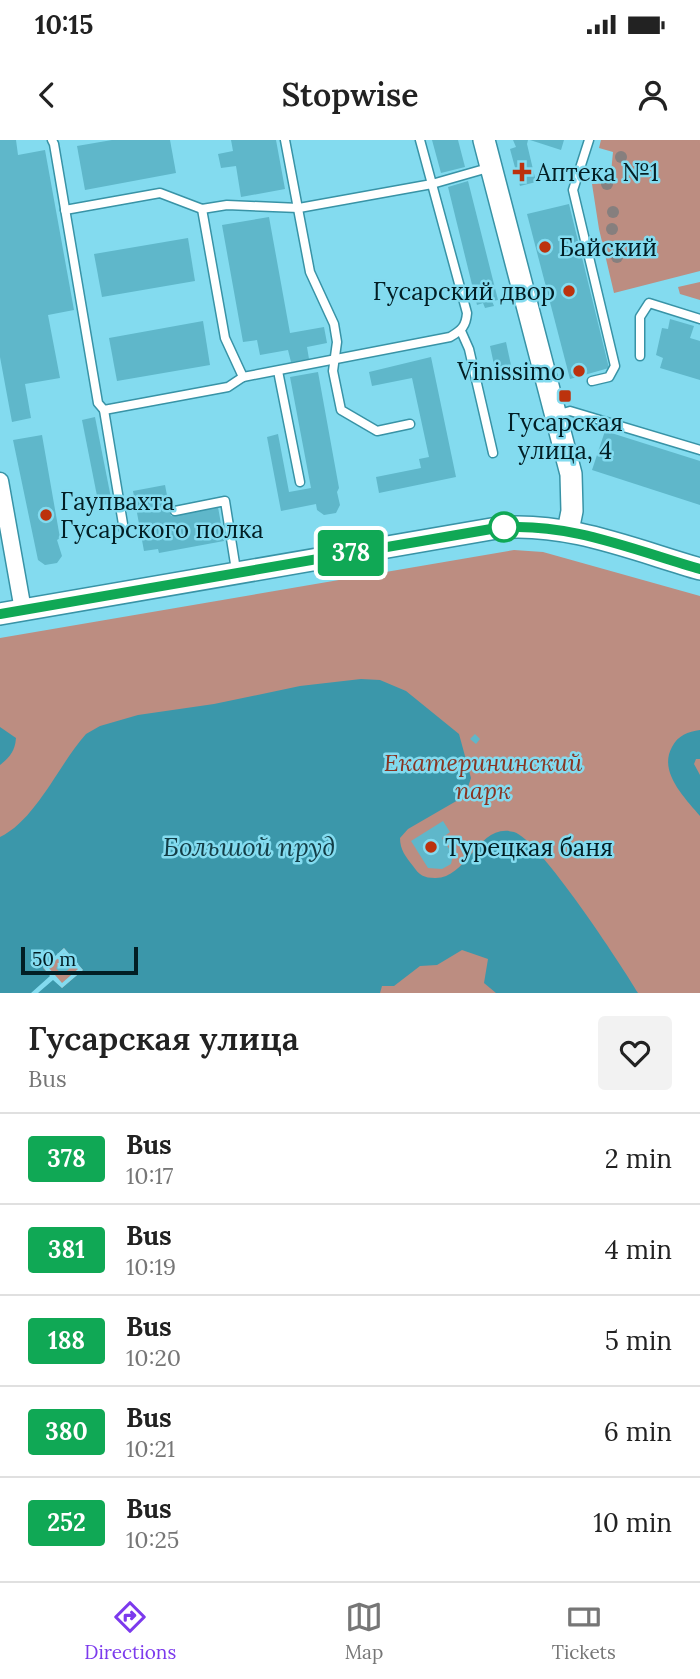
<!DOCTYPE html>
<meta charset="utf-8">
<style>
body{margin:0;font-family:Lora,serif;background:#f2f2f2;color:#222;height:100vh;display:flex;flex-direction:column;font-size:26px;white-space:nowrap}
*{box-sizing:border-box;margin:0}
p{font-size:23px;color:#767676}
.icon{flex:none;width:38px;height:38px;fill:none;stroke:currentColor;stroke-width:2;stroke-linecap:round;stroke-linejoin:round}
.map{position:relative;height:853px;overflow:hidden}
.panel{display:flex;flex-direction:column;background:#fff;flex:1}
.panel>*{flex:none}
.badge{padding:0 14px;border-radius:5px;font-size:24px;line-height:46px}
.scale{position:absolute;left:21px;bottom:18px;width:117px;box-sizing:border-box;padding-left:7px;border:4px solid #021e24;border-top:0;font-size:19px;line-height:24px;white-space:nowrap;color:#021e24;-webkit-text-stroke:5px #83dbef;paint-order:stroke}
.map>.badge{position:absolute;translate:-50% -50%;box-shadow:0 0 0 4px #fff}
.round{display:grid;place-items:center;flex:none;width:74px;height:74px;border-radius:7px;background:#f2f2f2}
.headline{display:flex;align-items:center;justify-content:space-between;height:119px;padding:0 28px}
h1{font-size:33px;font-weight:600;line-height:52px}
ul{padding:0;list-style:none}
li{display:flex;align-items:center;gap:21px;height:91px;padding:0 28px;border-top:2px solid #e0e0e0}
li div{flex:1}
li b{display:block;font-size:26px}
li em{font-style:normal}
li .badge{min-width:77px;font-weight:700;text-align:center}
.status{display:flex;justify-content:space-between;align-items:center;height:49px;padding:0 35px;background:#fff;direction:ltr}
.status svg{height:19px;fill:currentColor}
header{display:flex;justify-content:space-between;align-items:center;height:91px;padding:0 28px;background:#fff;font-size:32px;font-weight:600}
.dock{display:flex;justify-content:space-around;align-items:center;height:98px;border-top:2px solid #e0e0e0;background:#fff;font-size:19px;color:#767676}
.dock a{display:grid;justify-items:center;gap:4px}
.dock .on{color:#7c3aed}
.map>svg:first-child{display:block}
</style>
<div class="status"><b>10:15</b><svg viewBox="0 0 49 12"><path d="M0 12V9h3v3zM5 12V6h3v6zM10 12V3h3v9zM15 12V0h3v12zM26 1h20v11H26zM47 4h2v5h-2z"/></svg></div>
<header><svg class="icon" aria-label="back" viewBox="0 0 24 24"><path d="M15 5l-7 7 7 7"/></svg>Stopwise<svg class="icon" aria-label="person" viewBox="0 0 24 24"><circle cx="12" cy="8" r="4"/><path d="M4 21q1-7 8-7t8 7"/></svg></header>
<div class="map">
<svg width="700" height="853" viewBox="0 0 700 853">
<rect width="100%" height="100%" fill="#83dbef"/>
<g fill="#bc8d81">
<path d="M601,0H700V131L614,153L599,89L592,44L610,43L613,12L599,8Z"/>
<path d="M700,142V160L680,154L678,147Z"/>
<path d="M514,410L543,412L700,456V853H0V498Z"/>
</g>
<g fill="#3b97aa" fill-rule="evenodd">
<path d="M361,539L380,540L406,551L459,594L471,638L465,656L408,689L400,698C400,710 406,717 413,726C419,735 424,738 435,738C468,739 478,682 514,692C539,699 622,826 638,853H496L484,843L488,819L462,810L437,825L420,826L394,846H382L380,853H0V697C36,680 59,624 86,594L100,586L138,575L214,564L300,546ZM64,808L83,830L62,848L43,828Z"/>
<path d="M0,587L16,598C15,611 10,617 0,625Z"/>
<path d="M700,590V619H696L694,624L700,635V676C685,658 658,632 672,607C678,595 688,592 700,590Z"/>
</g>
<path fill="#83dbef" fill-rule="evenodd" d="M64,808L83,830L62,848L53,840L38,853H31L50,836L43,827ZM64,813L78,829L62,843L48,827Z"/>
<g fill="#5fb7ca">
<path d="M0,0H16L18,15L45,10L74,170L48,175L60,238L25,244L31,278L12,282L0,217Z"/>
<path d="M112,0H170L176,33L85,50L77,6Z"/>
<path d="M231,0H276L285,49L241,57L236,26L221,28L218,14L233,11Z"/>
<path d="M432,0H458L465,27L441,33Z"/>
<path d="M513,0H528L527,4L536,42L520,46L510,9L516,7Z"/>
<path d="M530,0H564L561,10Z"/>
<path d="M468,41L498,160L492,161L494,166L485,168L483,163L477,165L448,47Z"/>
<path d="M569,64L609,228L570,239L527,74Z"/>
<path d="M269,77L290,193L324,187L327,203L307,207L309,219L291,222L288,210L260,215L257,200L243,202L222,85Z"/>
<path d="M188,98L195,141L102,157L94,114Z"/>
<path d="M670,179L694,186L690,198L700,201V240L660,228L663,218L656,215L662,188L668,189Z"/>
<path d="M203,181L210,225L117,241L109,198Z"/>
<path d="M506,202L512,230L496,234L490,206Z"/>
<path d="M431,217L456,337L379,353L376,337L421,328L419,319L429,317L412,238L372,246L369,232Z"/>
<path d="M318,232L339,348L337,352L340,365L336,373L324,375L317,370L316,364L281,371L267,297L278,294L289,352L311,348L290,237Z"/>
<path d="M95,277L112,363L99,366L82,280Z"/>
<path d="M605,291L700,321V365L592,330Z"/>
<path d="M42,295L60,398L57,400L62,416L57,423L45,425L38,420L13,300Z"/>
<path d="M165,345L171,376L218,367L224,401L159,413L158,409L144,411L133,351Z"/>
<path d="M475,594L480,599L476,604L470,599Z"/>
<path d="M443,681L450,692L442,698L453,715L451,724L442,729L428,728L411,701Z"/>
<path d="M63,822L69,829L62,835L56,828Z"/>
</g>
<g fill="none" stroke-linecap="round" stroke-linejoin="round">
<defs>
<g id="lane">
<path d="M52,0L54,4L98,263L104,270L228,247L243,237L450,197C462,190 466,186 467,173L420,0"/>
<path d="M285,0L310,132L334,184L337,202L333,231L341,270L377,291L410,284"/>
<path d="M589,0L573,50L615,226L609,237L592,241"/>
<path d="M202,69L225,198L243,237"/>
<path d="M65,70L160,53L202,69L227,65L299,68L432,44L488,28"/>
<path d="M461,191L469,209L493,313"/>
<path d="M640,216V177L649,163L700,179"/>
<path d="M278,231L300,342"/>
<path d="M104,270L124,390"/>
<path d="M556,275L570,271L700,310"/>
<path d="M175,371L225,361L236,430"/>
</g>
<path id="street" d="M0,341L23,470"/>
<g id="secondary">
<path d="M484,0L571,334L572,371L568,391"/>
<path d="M0,474L497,388C566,381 634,410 700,429"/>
</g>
</defs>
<use href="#lane" stroke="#3893a6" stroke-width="11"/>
<use href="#street" stroke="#3893a6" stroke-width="19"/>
<use href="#secondary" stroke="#3893a6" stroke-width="24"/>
<use href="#lane" stroke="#fff" stroke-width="8"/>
<use href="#street" stroke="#fff" stroke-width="16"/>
<use href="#secondary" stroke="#fff" stroke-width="21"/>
</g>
<g fill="#867f7e">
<circle cx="621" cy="17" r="6"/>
<circle cx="607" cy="44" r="6"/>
<circle cx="613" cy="72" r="6"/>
<circle cx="612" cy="89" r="6"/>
<circle cx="617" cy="117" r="6"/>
</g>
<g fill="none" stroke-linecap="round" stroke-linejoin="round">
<defs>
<path id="line" d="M0,474L497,388C566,381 634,410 700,429"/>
</defs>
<use href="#line" stroke="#fff" stroke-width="16"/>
<use href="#line" stroke="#10a855" stroke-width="10"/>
</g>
<g fill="#bc320d" stroke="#83dbef" stroke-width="2.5">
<path d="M518.5 21.5h7v7h7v7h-7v7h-7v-7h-7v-7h7z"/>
<circle cx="545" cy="107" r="7"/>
<circle cx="569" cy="151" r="7"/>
<circle cx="579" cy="231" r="7"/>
<rect x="558" y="249" width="14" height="14" rx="3.5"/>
<circle cx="46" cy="375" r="7"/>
<circle cx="431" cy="707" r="7"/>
</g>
<circle fill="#fff" stroke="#10a855" stroke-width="3.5" cx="504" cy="387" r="14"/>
<g text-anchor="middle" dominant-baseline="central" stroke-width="5" stroke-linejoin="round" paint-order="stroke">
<g font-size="24" fill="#021e24" stroke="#83dbef" text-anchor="start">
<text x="536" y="32">Аптека №1</text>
<text x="559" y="107">Байский</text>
<text x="555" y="151" text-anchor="end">Гусарский двор</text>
<text x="565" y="231" text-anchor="end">Vinissimo</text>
<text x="565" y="282" text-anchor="middle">Гусарская<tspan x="565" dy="28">улица, 4</tspan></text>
<text x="60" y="361">Гаупвахта<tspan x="60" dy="28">Гусарского полка</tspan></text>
<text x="445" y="707">Турецкая баня</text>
</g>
<g font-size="24" font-style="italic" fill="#893421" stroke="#83dbef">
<text x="483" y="622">Екатерининский<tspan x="483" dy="28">парк</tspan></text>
</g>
<g font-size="26" font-style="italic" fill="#133d46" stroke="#83dbef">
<text x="249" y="706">Большой пруд</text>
</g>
</g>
</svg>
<div class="scale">50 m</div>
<b class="badge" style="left:351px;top:413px;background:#10a855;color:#fff">378</b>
</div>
<section class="panel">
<div class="headline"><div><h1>Гусарская улица</h1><p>Bus</p></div><a class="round"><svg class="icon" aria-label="heart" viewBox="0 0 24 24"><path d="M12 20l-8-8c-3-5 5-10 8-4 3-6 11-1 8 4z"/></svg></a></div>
<ul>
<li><span class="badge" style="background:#10a855;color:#fff">378</span><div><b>Bus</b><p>10:17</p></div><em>2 min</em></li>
<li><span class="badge" style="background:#10a855;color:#fff">381</span><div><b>Bus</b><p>10:19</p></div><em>4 min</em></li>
<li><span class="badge" style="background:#10a855;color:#fff">188</span><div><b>Bus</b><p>10:20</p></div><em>5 min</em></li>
<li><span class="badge" style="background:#10a855;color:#fff">380</span><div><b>Bus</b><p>10:21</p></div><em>6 min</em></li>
<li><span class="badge" style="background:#10a855;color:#fff">252</span><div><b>Bus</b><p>10:25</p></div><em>10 min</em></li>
</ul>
</section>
<nav class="dock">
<a class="on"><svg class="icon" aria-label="directions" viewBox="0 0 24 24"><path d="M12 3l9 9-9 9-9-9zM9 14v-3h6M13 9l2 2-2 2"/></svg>Directions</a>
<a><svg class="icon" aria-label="map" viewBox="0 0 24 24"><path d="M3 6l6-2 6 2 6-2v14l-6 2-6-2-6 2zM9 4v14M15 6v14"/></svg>Map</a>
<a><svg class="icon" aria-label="tickets" viewBox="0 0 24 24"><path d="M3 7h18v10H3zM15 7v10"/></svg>Tickets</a>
</nav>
